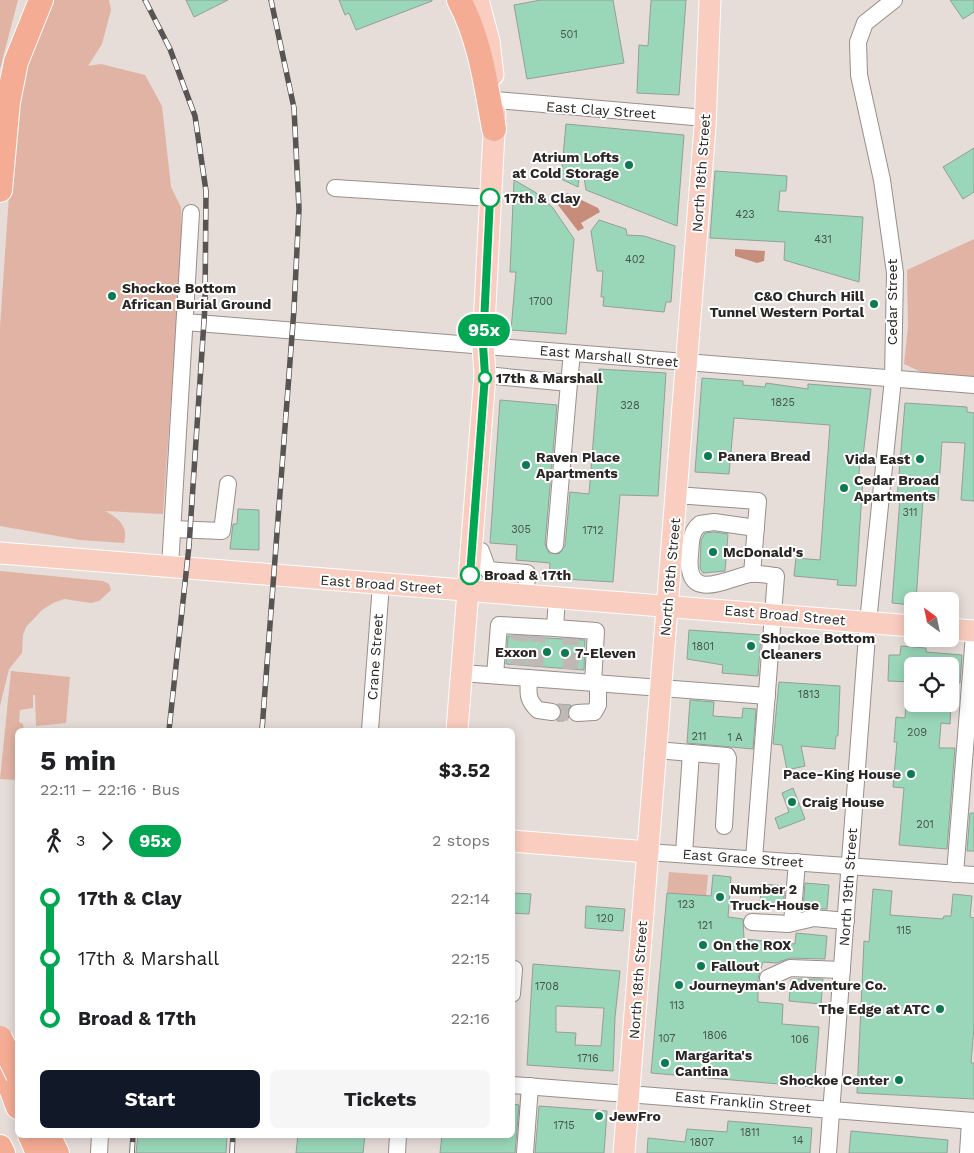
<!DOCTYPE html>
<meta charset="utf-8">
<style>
body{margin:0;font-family:"Work Sans",sans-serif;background:#f6f6f6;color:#202124;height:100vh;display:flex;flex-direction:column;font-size:19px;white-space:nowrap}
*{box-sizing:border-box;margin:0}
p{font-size:16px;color:#757577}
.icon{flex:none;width:28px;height:28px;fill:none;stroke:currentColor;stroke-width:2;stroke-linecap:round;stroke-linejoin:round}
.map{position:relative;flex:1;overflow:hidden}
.details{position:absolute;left:15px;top:728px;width:500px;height:410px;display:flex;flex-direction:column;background:#fff;border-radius:8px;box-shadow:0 2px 12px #0003}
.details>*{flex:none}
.badge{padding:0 10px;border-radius:16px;font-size:18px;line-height:32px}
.needle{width:32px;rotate:327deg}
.tools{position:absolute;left:904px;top:592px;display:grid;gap:10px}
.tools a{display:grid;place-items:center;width:55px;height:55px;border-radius:8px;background:#fff;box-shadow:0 2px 12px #0003;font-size:25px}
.map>.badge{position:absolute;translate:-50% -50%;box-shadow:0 0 0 2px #fff}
.legs{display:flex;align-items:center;gap:8px;height:55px;padding:0 25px;font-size:16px}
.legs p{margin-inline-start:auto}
.head{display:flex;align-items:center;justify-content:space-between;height:85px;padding:0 25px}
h1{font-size:28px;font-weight:700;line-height:38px}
.primary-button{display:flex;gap:10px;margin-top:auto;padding:10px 25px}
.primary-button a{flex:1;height:58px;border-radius:8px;background:#111827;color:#fff;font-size:20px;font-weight:700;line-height:58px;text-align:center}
.primary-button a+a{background:#f6f6f6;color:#202124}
ul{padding:0 25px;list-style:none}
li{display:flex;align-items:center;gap:18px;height:60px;font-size:19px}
li i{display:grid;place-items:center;width:8px;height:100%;margin:0 6px;background:currentColor}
li i::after{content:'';width:12px;height:12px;margin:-6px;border:4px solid;border-radius:50%;background:#fff}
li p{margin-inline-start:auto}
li:first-child i{background:linear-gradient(#0000 50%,currentColor 0)}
li:last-child i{background:linear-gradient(currentColor 50%,#0000 0)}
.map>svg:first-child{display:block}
</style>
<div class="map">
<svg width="974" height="1153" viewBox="0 0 974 1153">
<rect width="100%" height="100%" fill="#e6dcd8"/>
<g fill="#e1b3a4">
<path d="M0,0H18L0,69Z"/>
<path d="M48,0H109L111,10L102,44L88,66L101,64L145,75L162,106L171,187L181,207L182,242L163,514L105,511C118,518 129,526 124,543L80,540L0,526V327L13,137L23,71Z"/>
<path d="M974,239V385L945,383L904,364L908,326L907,270Z"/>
<path d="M0,571L103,581L109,584L111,590L99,601L91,603L64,599L53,603L42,610L26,627L23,635L22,653L9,669L0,706Z"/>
<path d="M11,671L70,677L66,723L36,726L35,695H33V708L20,710L19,722L23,724L24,730H18L17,780L0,779Z"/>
<path d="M669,872L708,875L706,896L667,893Z"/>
</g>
<g fill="#c78d7a">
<path d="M567,193L598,208L600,212L581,223L584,228L578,231L558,205Z"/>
<path d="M735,249L765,251L764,261L757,263L735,256Z"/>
</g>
<g fill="#9ad7b9" stroke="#959e99" fill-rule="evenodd">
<path d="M186,0H228L194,17Z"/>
<path d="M339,0H432V1L356,30L349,13L345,15Z"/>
<path d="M541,0H613L624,63L527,79L514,5Z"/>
<path d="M651,0H686L679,95L637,93L639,45L648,46Z"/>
<path d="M950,0H974V12L963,19Z"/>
<path d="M566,124L684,135L677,226L586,190L584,177H579L578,187L561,179Z"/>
<path d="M974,148V192L963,199L943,167Z"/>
<path d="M715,171L787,176L786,191H780L778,211L863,217L859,282L784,260L785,242L710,238Z"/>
<path d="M514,180L535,192L553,208L574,239L566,334L511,330L516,272H510Z"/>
<path d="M599,220L626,229L627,235L644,236L675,246L671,302H666L664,312L603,306L604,297H601L603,271H597L591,231Z"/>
<path d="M599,369L666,373L658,496L620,495L613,582L549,578L550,563L516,560L517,545L490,543L500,400L557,405L545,544L549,553L559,554L565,546L570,492L589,494Z"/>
<path d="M702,378L743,381V385L765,387L766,383L808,389V384L871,389L863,456L860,455L859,476H863L856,586L837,585L838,580L794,576L796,558L820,560L830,425L734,418L729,474L695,472Z"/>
<path d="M905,403L967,407V412L974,413V501L961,500L965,443L942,442L938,500L923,499L916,601H912V605L892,603L900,498H897Z"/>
<path d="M238,509L259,510V550L230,549L233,524H237Z"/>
<path d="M714,532L728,534L725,571L703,573L700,568L701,540L705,533Z"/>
<path d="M689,630L761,635L758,676L722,673L723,665L687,659Z"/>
<path d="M508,636L585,640L584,670L506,664Z"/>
<path d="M901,646L926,648V652L962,655L960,683H950V666H912V682L888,681L889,655H900Z"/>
<path d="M779,682L840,686L838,736H836L835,749L801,746L805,766L787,770L782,745L773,744Z"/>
<path d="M690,700L714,702L713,716L742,718L743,708L756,709L753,749L687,743Z"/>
<path d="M558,704L571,705L567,713L569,718H565L564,721H557L562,713Z"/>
<path d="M906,704H951L950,724L941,723L939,748H955L947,849L899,845L904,788L893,787L897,742H894L896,717L905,718Z"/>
<path d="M793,788L805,819L779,829L775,818L789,812L782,793Z"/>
<path d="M970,813H974V851H967Z"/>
<path d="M713,875L731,877L728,917L743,919L744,939L795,944L796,933L827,936L825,959L790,958L776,963L763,962L758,978V1002L783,1004L782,1024L819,1027L814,1087L651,1073L667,893L711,896Z"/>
<path d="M805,883L829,885L827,909H803Z"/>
<path d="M761,884L785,886L783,908L760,906Z"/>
<path d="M873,889L892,891L890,915L943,919L944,916H951L953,894L972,896L970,917L974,918V1028L971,1063H974V1099L857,1093L864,941L869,942Z"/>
<path d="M512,893L531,894L529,914L512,913Z"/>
<path d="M586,906L625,909L623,931L585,928Z"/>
<path d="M533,964L620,971L615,1017L613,1071L527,1065ZM556,1006L604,1008L601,1046L575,1045L576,1033L556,1032Z"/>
<path d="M791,979H823L821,1004L789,1001Z"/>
<path d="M512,1104L519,1105L515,1153H440L442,1135H512Z"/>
<path d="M539,1106L607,1111L604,1153H535Z"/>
<path d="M728,1121L812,1128L810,1153H647L648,1138L685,1142L687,1129L727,1132Z"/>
<path d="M851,1131L948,1140L947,1153H849Z"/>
<path d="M138,1135H227L226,1153H136Z"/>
<path d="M298,1135H365L363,1153H296Z"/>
</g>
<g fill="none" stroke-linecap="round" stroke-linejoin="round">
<g stroke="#c0b8b4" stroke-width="16" stroke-dasharray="16 8" stroke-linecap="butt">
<path d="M518,665L521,634"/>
<path d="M535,666L538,636"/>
<path d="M570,669L571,638"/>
<path d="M552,712L577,713"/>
</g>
<defs>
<g id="minor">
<path d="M496,100L705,118"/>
<path d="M335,188L490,198"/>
<path d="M185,322L974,385"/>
<path d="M485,375L569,383L572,353"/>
<path d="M676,495L758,501L752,574"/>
<path d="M173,529L222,531L228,484"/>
<path d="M555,545L569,383"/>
<path d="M471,550L481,551L488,570L527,573L526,595"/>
<path d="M170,567L191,213"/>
<path d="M555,628L596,631L593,683"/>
<path d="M462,673L767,696"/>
<path d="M495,675L499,625L555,628L557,597"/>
<path d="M529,678C528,693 527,700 538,710L552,712"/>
<path d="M577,713L594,712L598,705V683"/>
<path d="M370,730L381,584"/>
<path d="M656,750L727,756L728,758L724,826"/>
<path d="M648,852L974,875"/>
<path d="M684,853L691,753"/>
<path d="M754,859L776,576C768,575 758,573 749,574C722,581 685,602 690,555C691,543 690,532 700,524L714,522L756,528"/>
<path d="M955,874L974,635"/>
<path d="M752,922L788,924L814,918L846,921"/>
<path d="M792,923L797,862"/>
<path d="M768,978L790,968L842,970"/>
<path d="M512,994L514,969"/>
<path d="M512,1085L974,1121"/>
<path d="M99,1153L100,1135"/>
<path d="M397,1153L398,1135"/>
<path d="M525,1153L530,1086"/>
<path d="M828,1153L868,622L893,379L895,273L882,180L859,75L858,42L865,23L894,0"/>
<path d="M968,1153L970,1121"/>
</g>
<g id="major">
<path d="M478,0L489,41L493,75"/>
<path d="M0,553L912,626"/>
<path d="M950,629L974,631"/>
<path d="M457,730L485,375L483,345L495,113"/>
<path d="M512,841L648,852"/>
<path d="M624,1153L705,127L710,0"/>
</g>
<g id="highway">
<path d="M459,0C480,39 486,85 494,129"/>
<path d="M0,190L8,102L16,62L41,0"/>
<path d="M0,1059L18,1107"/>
<path d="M30,1135L38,1153"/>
<path d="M48,1135L57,1153"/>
<path d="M0,1147L3,1153"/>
</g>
</defs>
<use href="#minor" stroke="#988f8b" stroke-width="18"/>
<use href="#major" stroke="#fff" stroke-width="23"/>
<use href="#highway" stroke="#fff" stroke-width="26"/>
<use href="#minor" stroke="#fff" stroke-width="16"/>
<use href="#major" stroke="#f9cdbf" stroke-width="21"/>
<use href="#highway" stroke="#f5ac94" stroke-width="24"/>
<defs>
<g id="rail">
<path d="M145,0L170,49L195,116L206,191L205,306L189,546L169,730"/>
<path d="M262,730L294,309L299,209L294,108L271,0"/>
<path d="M132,1153L133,1135"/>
<path d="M232,1153L233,1135"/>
</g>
</defs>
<use href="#rail" stroke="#585451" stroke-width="5.5"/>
<use href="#rail" stroke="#fff" stroke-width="4" stroke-dasharray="11" stroke-linecap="butt"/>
<defs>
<path id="highway-bridge" d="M0,1038L18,1075"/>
</defs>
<use href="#highway-bridge" stroke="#fff" stroke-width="26" stroke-linecap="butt"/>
<use href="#highway-bridge" stroke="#f5ac94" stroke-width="24"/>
</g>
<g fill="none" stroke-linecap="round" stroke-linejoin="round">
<defs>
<path id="line-1" d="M470,575L485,375L483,345L490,198"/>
</defs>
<use href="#line-1" stroke="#fff" stroke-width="11"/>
<use href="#line-1" stroke="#00a651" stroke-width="8"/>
</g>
<g fill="#0e7a54" stroke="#fff" stroke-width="2">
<circle cx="629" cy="165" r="5"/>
<circle cx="112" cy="296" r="5"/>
<circle cx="874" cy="304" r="5"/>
<circle cx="708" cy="456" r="5"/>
<circle cx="920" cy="459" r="5"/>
<circle cx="526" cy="465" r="5"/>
<circle cx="844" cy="488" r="5"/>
<circle cx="713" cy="552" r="5"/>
<circle cx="751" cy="646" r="5"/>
<circle cx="547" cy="652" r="5"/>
<circle cx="565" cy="653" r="5"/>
<circle cx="911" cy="774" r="5"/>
<circle cx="792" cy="802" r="5"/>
<circle cx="720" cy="897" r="5"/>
<circle cx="703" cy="945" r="5"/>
<circle cx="701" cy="966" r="5"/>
<circle cx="679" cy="985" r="5"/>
<circle cx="940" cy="1009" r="5"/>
<circle cx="665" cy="1063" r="5"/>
<circle cx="899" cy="1080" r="5"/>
<circle cx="599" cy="1116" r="5"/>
</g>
<g fill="#fff" stroke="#00a651" stroke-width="2.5">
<circle cx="490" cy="198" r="9"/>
<circle cx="485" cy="378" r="6"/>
<circle cx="470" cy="575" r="9"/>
</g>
<g text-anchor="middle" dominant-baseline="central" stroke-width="4" stroke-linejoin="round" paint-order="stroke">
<g font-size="11" fill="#455249">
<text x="569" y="34">501</text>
<text x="745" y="214">423</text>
<text x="823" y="239">431</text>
<text x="635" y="259">402</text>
<text x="541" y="301">1700</text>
<text x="783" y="402">1825</text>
<text x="630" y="405">328</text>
<text x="910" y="512">311</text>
<text x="521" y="529">305</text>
<text x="593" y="530">1712</text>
<text x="703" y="646">1801</text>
<text x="809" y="694">1813</text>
<text x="917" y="732">209</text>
<text x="699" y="736">211</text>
<text x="735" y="737">1 A</text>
<text x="925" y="824">201</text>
<text x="686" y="904">123</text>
<text x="605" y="918">120</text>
<text x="705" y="925">121</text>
<text x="904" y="930">115</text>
<text x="547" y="986">1708</text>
<text x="677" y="1005">113</text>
<text x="715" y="1035">1806</text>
<text x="667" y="1038">107</text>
<text x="800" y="1039">106</text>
<text x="588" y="1058">1716</text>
<text x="564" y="1125">1715</text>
<text x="750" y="1132">1811</text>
<text x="798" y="1140">14</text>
<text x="702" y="1142">1807</text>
</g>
<g font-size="14" fill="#292624" stroke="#fff">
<text transform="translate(601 110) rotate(4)">East Clay Street</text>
<text transform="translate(701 173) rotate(-86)">North 18th Street</text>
<text transform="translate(892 302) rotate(-90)">Cedar Street</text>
<text transform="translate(609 356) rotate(5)">East Marshall Street</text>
<text transform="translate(670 577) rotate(-85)">North 18th Street</text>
<text transform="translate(381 584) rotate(4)">East Broad Street</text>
<text transform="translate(785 615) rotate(5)">East Broad Street</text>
<text transform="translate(375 657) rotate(-86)">Crane Street</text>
<text transform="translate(743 858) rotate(4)">East Grace Street</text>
<text transform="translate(848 887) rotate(-86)">North 19th Street</text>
<text transform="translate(638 980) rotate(-86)">North 18th Street</text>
<text transform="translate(743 1102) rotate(5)">East Franklin Street</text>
</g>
<g font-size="14" font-weight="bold" fill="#292624" stroke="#fff" text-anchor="start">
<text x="619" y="157" text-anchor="end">Atrium Lofts<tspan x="619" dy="16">at Cold Storage</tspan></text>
<text x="122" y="288">Shockoe Bottom<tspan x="122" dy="16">African Burial Ground</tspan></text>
<text x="864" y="296" text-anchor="end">C&amp;O Church Hill<tspan x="864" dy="16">Tunnel Western Portal</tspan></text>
<text x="718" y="456">Panera Bread</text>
<text x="536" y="457">Raven Place<tspan x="536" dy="16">Apartments</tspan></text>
<text x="910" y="459" text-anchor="end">Vida East</text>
<text x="854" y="480">Cedar Broad<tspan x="854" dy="16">Apartments</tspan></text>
<text x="723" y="552">McDonald's</text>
<text x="761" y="638">Shockoe Bottom<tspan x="761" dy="16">Cleaners</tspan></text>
<text x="537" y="652" text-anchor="end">Exxon</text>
<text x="575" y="653">7-Eleven</text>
<text x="901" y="774" text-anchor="end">Pace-King House</text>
<text x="802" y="802">Craig House</text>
<text x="730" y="889">Number 2<tspan x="730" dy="16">Truck-House</tspan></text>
<text x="713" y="945">On the ROX</text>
<text x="711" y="966">Fallout</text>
<text x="689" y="985">Journeyman's Adventure Co.</text>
<text x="930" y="1009" text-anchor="end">The Edge at ATC</text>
<text x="675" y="1055">Margarita's<tspan x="675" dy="16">Cantina</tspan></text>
<text x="889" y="1080" text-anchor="end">Shockoe Center</text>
<text x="609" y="1116">JewFro</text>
</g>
<g font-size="14" font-weight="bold" fill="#292624" stroke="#fff" text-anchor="start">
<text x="504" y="198">17th &amp; Clay</text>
<text x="496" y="378">17th &amp; Marshall</text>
<text x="484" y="575">Broad &amp; 17th</text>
</g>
</g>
</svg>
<div class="tools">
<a><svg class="needle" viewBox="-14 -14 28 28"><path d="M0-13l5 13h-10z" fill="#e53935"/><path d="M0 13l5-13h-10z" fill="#757577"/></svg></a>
<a><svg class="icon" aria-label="locate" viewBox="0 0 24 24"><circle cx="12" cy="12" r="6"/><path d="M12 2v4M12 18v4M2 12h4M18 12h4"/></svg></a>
</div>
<b class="badge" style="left:484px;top:330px;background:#00a651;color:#fff">95x</b>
<section class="details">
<div class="head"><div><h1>5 min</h1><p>22:11 – 22:16 · Bus</p></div><b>$3.52</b></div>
<div class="legs"><svg class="icon" aria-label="walk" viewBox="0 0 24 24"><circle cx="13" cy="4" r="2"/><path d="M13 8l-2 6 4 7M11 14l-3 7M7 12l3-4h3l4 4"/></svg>3<svg class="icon" aria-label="forward" viewBox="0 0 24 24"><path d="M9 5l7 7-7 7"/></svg><b class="badge" style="background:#00a651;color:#fff">95x</b><p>2 stops</p></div>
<ul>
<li><i style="color:#00a651"></i><b>17th &amp; Clay</b><p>22:14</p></li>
<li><i style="color:#00a651"></i><span>17th &amp; Marshall</span><p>22:15</p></li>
<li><i style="color:#00a651"></i><b>Broad &amp; 17th</b><p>22:16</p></li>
</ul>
<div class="primary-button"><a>Start</a><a>Tickets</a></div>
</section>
</div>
